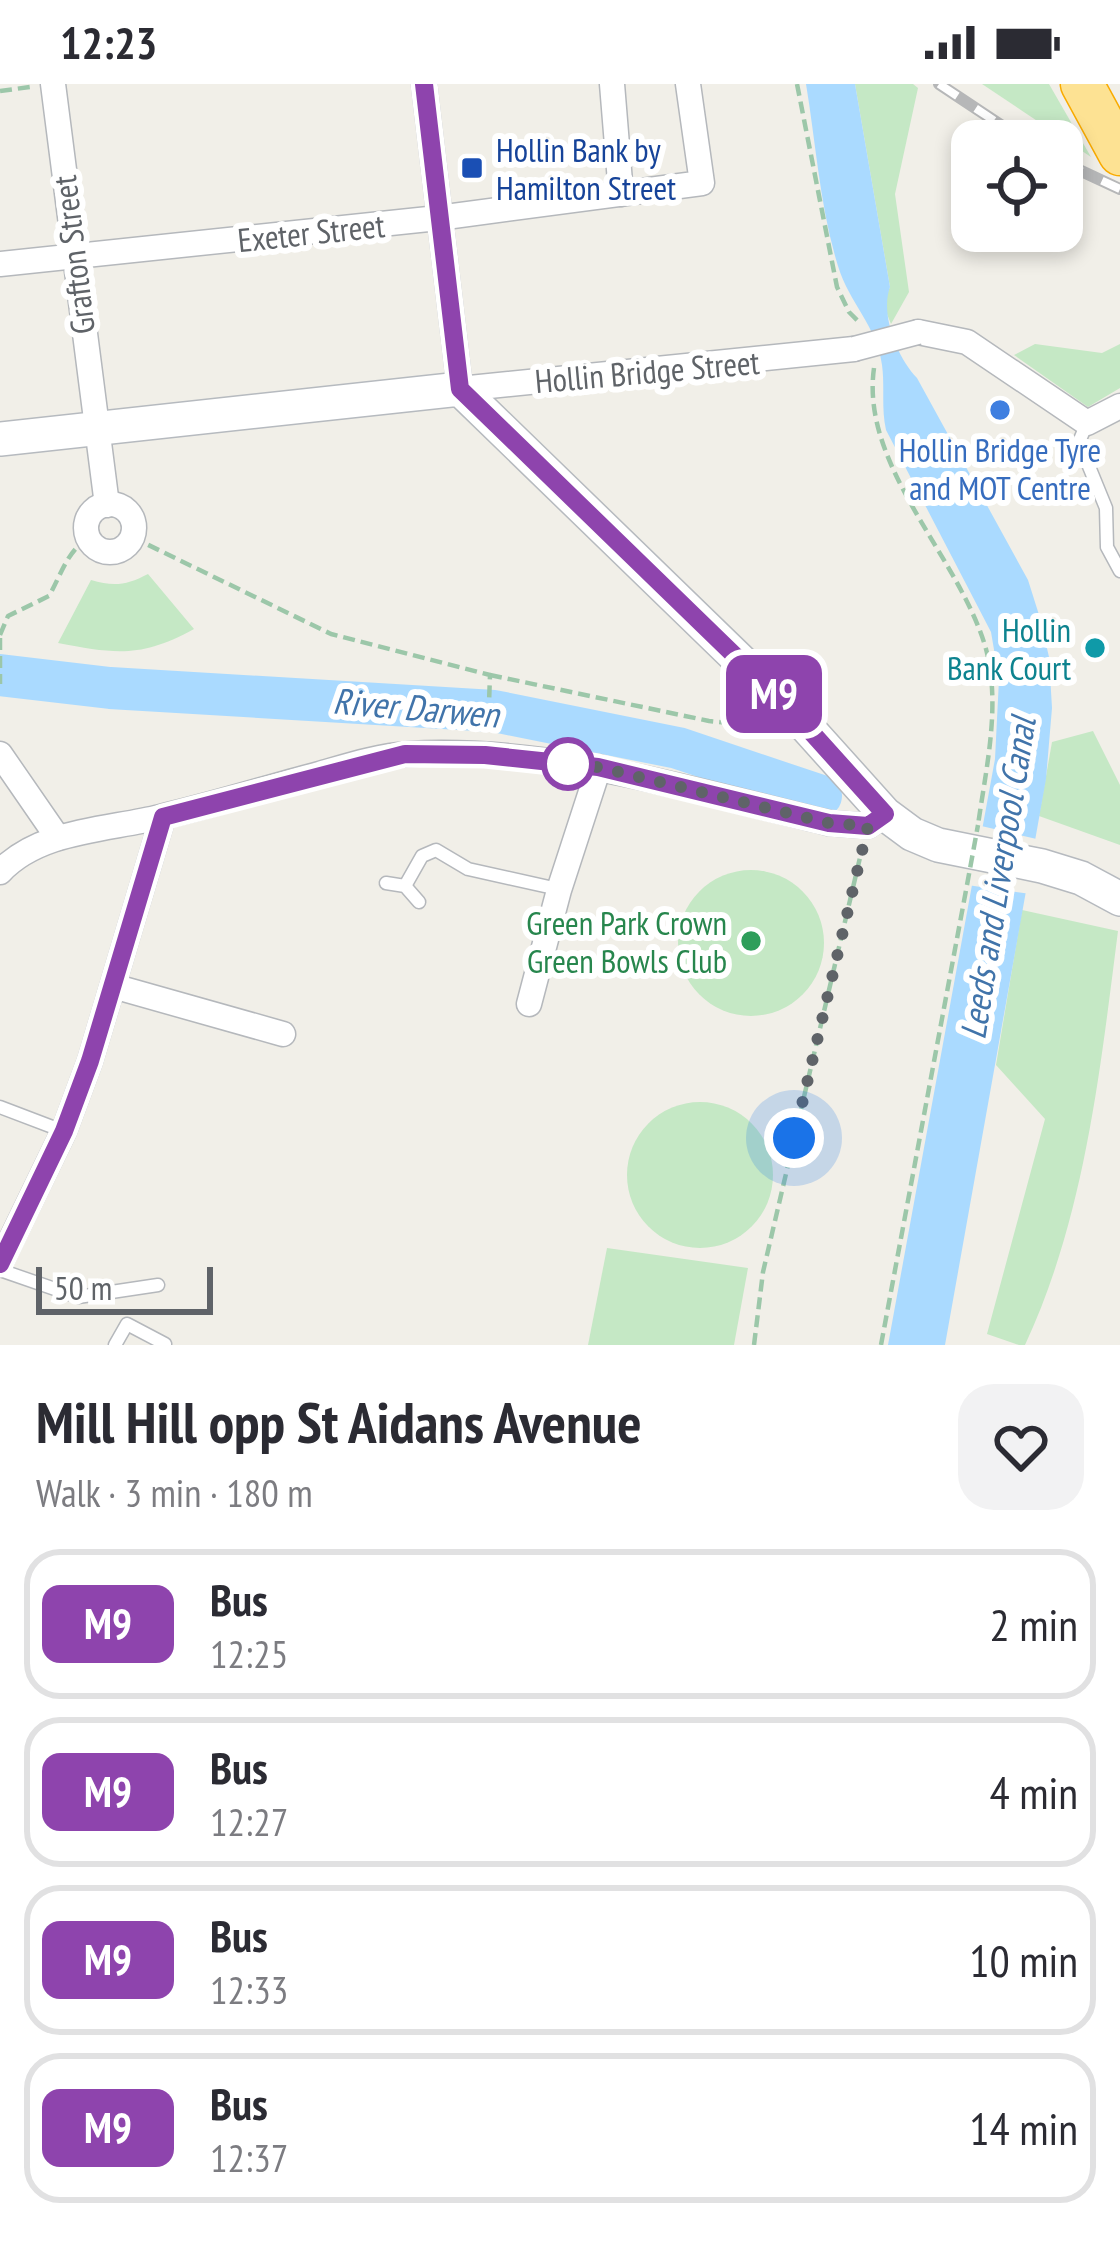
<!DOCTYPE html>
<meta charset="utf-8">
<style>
body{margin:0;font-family:"PT Sans Narrow",sans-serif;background:#f2f2f3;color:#2b2b33;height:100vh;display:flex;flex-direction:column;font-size:45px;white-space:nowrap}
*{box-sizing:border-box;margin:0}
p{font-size:39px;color:#7c7c81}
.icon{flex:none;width:66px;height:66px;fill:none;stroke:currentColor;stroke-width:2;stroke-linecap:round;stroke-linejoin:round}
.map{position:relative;height:1261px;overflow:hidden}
.panel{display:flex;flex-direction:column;background:#fff;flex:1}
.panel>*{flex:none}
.badge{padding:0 24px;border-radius:18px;font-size:42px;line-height:78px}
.controls{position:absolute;left:951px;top:36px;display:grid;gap:24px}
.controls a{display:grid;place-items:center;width:132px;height:132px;border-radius:24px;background:#fff;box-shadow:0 6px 18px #0003;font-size:60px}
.scale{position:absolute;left:36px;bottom:30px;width:177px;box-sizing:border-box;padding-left:12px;border:6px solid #5f6368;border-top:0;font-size:33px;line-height:42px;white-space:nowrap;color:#5f6368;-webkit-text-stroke:9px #fff;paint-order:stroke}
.you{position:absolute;width:60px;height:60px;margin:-30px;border:9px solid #fff;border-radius:50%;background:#1a73e8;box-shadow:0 0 0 18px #1a73e833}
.map>.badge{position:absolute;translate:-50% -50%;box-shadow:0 0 0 6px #fff}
.round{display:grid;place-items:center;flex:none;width:126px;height:126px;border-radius:36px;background:#f2f2f3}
.headline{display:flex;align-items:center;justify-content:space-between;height:204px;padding:0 36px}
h1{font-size:57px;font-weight:600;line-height:90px}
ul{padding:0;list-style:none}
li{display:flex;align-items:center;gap:36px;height:150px;margin:0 24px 18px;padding:0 12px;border:6px solid #e1e1e2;border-radius:36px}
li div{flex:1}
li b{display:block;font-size:45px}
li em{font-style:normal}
li .badge{min-width:132px;font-weight:700;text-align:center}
.status{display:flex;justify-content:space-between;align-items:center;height:84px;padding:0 60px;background:#fff;direction:ltr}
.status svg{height:33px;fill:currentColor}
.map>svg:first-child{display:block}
</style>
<div class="status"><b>12:23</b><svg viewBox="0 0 49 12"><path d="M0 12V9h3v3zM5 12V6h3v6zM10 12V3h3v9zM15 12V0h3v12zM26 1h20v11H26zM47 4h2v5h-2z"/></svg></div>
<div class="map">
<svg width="1120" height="1261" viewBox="0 0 1120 1261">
<rect width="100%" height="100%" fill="#f1efe8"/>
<g fill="#c5e8c5">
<path d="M855,0H913L918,4L895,110L909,208L891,240L883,220L890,203Z"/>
<path d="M982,0H1049L1091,73Z"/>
<path d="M1035,260L1102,269L1120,260V304L1088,323L1014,271Z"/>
<path d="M148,490L194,545C141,574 116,570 58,559L91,496C114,503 127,501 148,490Z"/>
<path d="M1093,647L1120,701V761L1039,732L1052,658Z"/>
<circle cx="751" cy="859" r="73"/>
<path d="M1022,826L1118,847C1100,987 1085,1132 1025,1261H1019L987,1250L1045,1035L996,981Z"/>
<circle cx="700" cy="1091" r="73"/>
<path d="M607,1164L748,1184L734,1261H588Z"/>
</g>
<path fill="#aadaff" d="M806,0H855L890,203C880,230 897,273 917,294L1028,496L1040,534L1049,573L1052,624L1046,695L945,1261H888L995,675L999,595L991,548L886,346C881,324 885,303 882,281C877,242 849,219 838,182C820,124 816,60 806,0Z"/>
<path fill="#f1efe8" d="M977,741L1041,756L1031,810L967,801Z"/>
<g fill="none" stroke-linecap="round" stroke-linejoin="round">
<path stroke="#aadaff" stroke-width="42" d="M0,591L110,604L494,627L678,664L821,712"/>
<defs>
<g id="lane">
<path d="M1087,339L1079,358L1106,424L1107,463L1120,487"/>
<path d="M386,799L405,802L419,818"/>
<path d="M405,802L422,772L436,766L468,785L558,805"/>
<path d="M0,1023L63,1047"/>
<path d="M0,1186L78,1213L158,1201"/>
<path d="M115,1261L127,1240L165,1260"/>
</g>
<g id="street">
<path d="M53,0L107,421"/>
<path d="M424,0L460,305L854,265"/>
<path d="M612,0L621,110"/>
<path d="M0,180L438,134L702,99L688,0"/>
<path d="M918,248L967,258L1087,339L1120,322"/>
<circle cx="110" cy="444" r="24"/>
<path d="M0,670L58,754"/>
<path d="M0,788C39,746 107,746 160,733C213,721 266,704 319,690C347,682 378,672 408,670C551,662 691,706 829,739L868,742L885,730"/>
<path d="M113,902L283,950"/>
<path d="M529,920L559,806L599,683"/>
<path d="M0,1179L64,1047L90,977L163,733"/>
</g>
<path id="secondary" d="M0,355L460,305L795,630L885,730L912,750L938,761L1042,782L1081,794L1120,815"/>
<path id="highway" d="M1082,0L1120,70"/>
</defs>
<use href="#lane" stroke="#b5b8bc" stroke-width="15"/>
<use href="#street" stroke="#b5b8bc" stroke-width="27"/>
<use href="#secondary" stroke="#b6babf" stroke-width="36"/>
<use href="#highway" stroke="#f9ab00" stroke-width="45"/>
<g stroke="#9cc7a9" stroke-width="4.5" stroke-dasharray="12 6" stroke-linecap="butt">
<path d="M797,0L837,203L849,228L861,240"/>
<path d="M0,7L30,3"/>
<path d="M874,284C860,383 960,473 986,565C1001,622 986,684 978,741"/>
<path d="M132,453L331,550L490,591L488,648"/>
<path d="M0,551L8,532L49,512C62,489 66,469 89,453"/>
<path d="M0,554V600"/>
<path d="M490,591L709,637L767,643"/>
<path d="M754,1261L763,1188L862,765"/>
<path d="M881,1261L967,801"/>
</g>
<use href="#lane" stroke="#fff" stroke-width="12"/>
<use href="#street" stroke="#fff" stroke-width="24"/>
<use href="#secondary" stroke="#fff" stroke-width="33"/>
<use href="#highway" stroke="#fde293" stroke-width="42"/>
<defs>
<g id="rail">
<path d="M939,0L1025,57"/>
<path d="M1062,78L1120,105"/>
</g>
</defs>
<use href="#rail" stroke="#b6b7b8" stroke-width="12"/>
<use href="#rail" stroke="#fff" stroke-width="8" stroke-dasharray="22" stroke-linecap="butt"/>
<defs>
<path id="street-bridge" d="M854,265L918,248"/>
</defs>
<use href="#street-bridge" stroke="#b5b8bc" stroke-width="27" stroke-linecap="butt"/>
<path stroke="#9cc7a9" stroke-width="4.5" stroke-dasharray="12 6" stroke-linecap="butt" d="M967,801L978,741"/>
<use href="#street-bridge" stroke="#fff" stroke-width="24"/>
</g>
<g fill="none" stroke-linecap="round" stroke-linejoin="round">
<defs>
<path id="line" d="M0,1180L64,1047L90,977L163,733L405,670L485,671L598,683L829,739L868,742L885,730L795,630L460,305L424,0"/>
</defs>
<use href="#line" stroke="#fff" stroke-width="27"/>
<use href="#line" stroke="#8e44ad" stroke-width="18"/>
<path stroke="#5f6368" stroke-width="12" stroke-dasharray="0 21.6" d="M568,680L561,679L598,683L829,739L868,742L794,1054"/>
</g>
<rect fill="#1a4fb4" stroke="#fff" stroke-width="4.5" x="460" y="72" width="24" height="24" rx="6"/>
<circle fill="#3f7fe0" stroke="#fff" stroke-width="4.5" cx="1000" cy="326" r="12"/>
<circle fill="#0f9aa8" stroke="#fff" stroke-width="4.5" cx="1095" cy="564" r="12"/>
<circle fill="#fff" stroke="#8e44ad" stroke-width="6" cx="568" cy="680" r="24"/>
<circle fill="#2e9e5b" stroke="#fff" stroke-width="4.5" cx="751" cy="857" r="12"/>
<g text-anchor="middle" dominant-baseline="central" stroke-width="12" stroke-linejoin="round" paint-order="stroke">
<g font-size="33" fill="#164399" stroke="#fff" text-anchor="start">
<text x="496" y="65">Hollin Bank by<tspan x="496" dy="38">Hamilton Street</tspan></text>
</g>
<g font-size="33" fill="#5f6368" stroke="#fff">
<text transform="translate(311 148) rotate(-6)">Exeter Street</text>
<text transform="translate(73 171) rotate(-97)">Grafton Street</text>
<text transform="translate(647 287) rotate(-5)">Hollin Bridge Street</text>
</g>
<g font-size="33" fill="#366cbe" stroke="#fff">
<text x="1000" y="365">Hollin Bridge Tyre<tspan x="1000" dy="38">and MOT Centre</tspan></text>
</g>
<g font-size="33" fill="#0d838f" stroke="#fff" text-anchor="end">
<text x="1071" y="545">Hollin<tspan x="1071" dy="38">Bank Court</tspan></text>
</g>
<g font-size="33" fill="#27864d" stroke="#fff" text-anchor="end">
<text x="727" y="838">Green Park Crown<tspan x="727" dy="38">Green Bowls Club</tspan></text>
</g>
<g font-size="36" font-style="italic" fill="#4174aa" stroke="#fff">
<text transform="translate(416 623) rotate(5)">River Darwen</text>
<text transform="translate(997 794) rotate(-81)">Leeds and Liverpool Canal</text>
</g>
</g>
</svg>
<div class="controls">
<a><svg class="icon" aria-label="locate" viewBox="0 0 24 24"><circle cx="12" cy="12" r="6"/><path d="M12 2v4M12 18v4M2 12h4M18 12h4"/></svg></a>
</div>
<div class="scale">50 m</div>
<div class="you" style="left:794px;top:1054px"></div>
<b class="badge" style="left:774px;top:610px;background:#8e44ad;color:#fff">M9</b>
</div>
<section class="panel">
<div class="headline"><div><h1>Mill Hill opp St Aidans Avenue</h1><p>Walk · 3 min · 180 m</p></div><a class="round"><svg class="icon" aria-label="heart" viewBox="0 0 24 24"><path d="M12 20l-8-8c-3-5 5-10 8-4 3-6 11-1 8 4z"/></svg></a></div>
<ul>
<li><span class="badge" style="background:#8e44ad;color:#fff">M9</span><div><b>Bus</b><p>12:25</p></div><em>2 min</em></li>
<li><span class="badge" style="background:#8e44ad;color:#fff">M9</span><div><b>Bus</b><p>12:27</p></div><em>4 min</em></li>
<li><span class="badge" style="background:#8e44ad;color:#fff">M9</span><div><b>Bus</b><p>12:33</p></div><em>10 min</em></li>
<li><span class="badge" style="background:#8e44ad;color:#fff">M9</span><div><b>Bus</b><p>12:37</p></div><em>14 min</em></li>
</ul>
</section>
